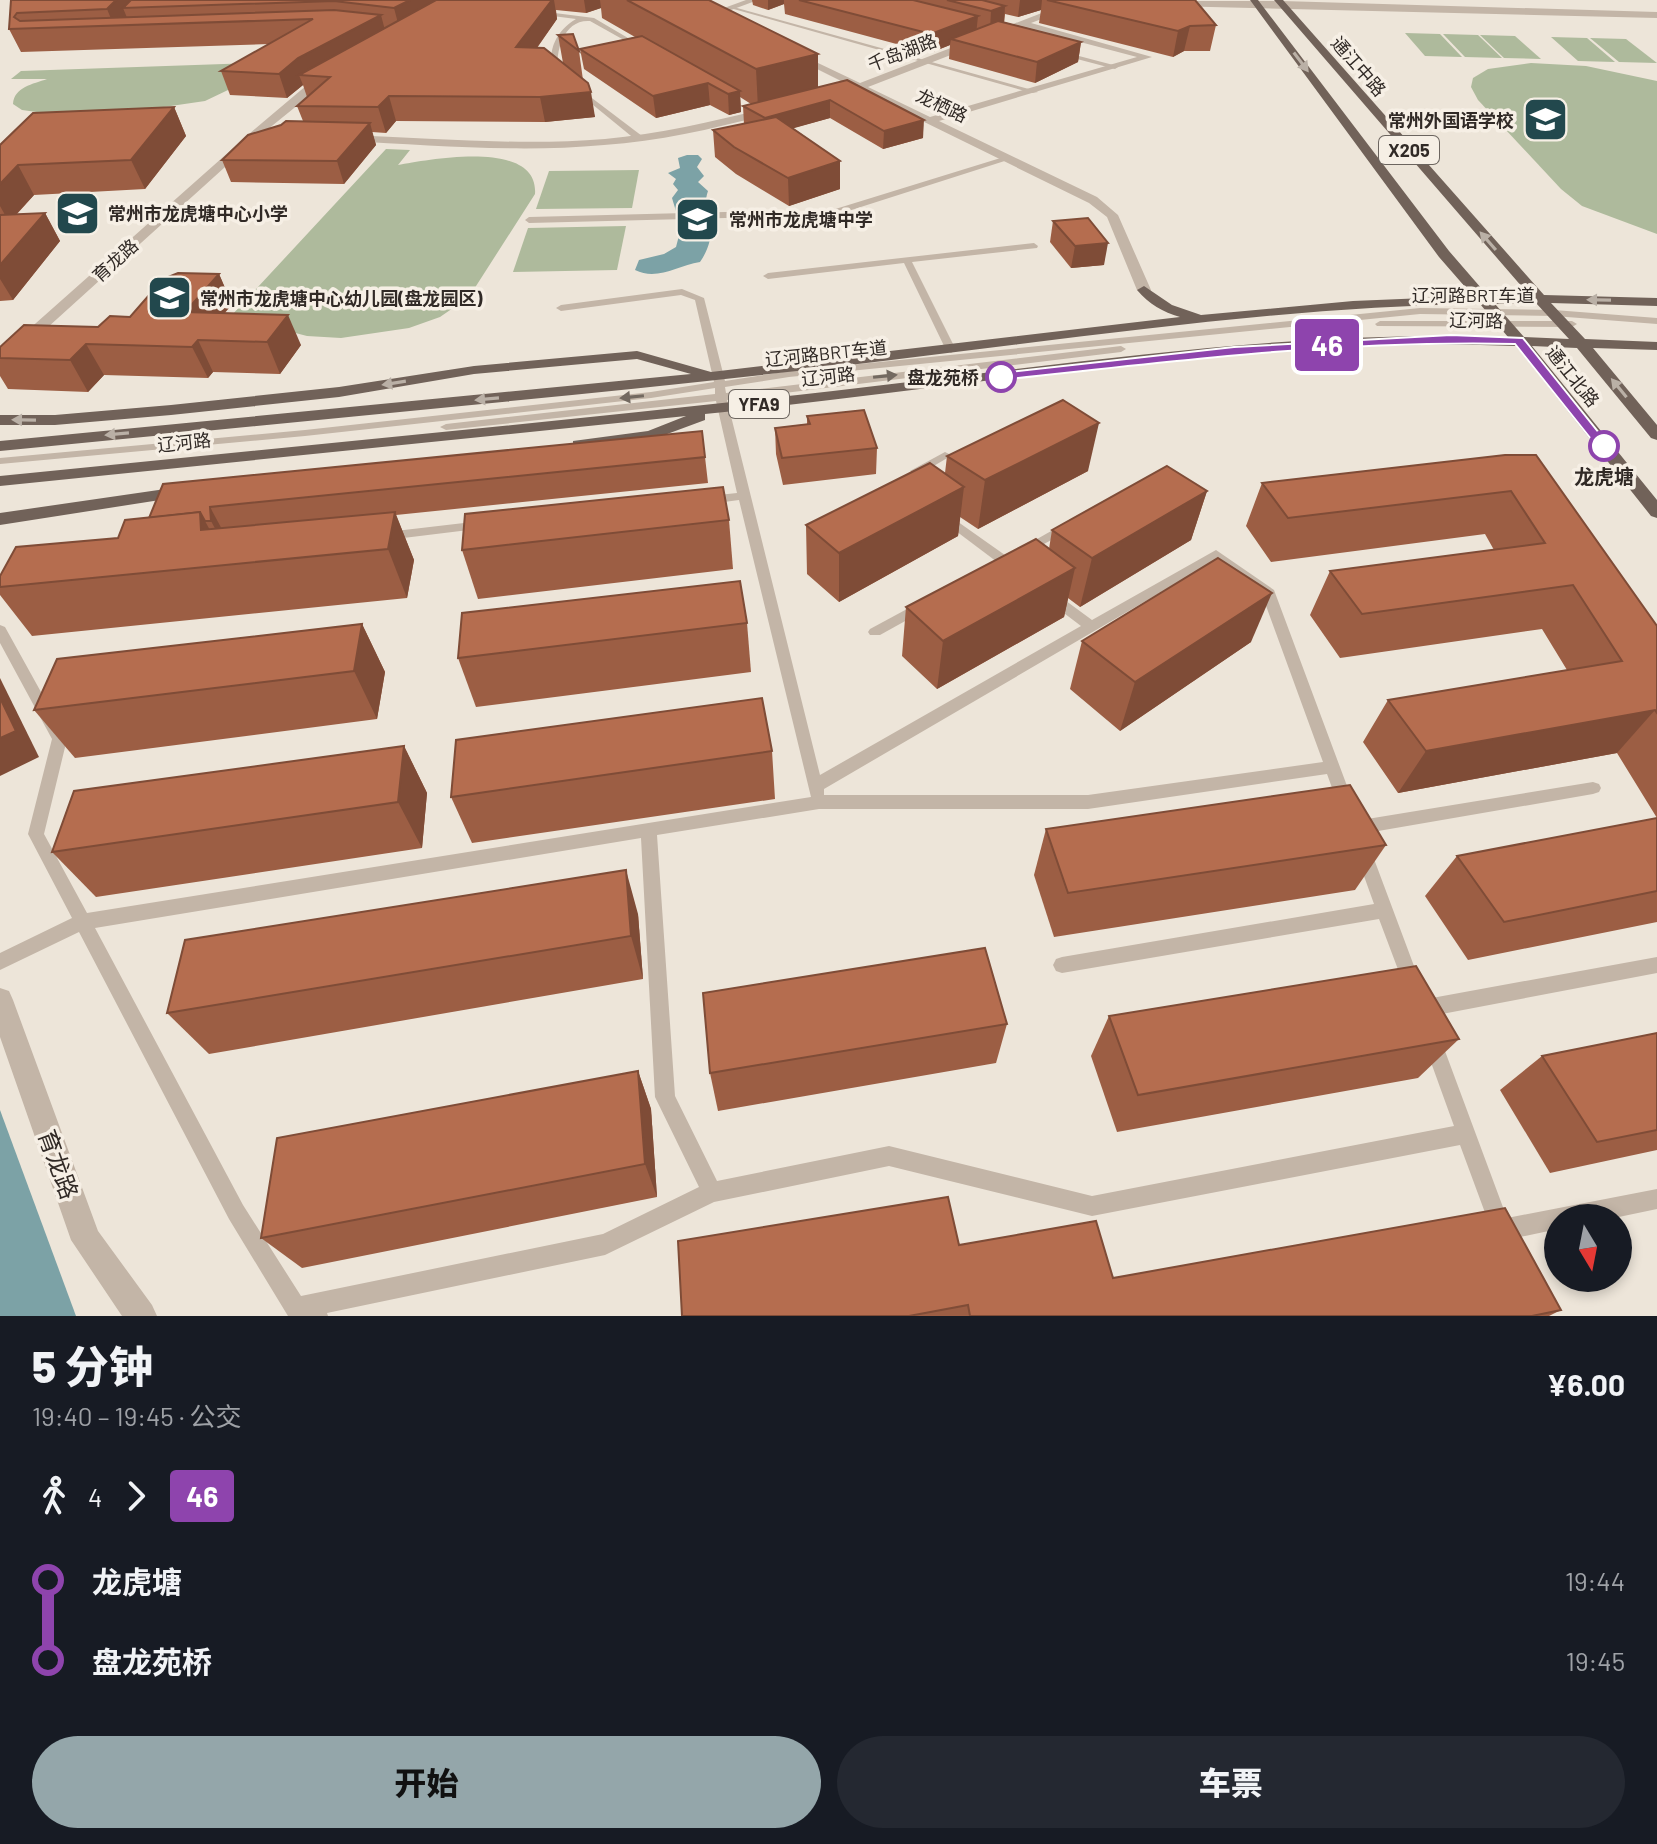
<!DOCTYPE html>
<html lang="zh">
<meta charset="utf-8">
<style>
body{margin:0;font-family:Barlow,"Noto Sans SC",sans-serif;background:#242831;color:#f1f3f6;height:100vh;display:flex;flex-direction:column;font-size:30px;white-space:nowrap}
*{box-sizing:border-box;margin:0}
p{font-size:26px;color:#9ea1a6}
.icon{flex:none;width:44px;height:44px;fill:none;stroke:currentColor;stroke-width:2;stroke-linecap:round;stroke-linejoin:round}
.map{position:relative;height:1316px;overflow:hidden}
.details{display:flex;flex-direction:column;background:#171b24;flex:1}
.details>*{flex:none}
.badge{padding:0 16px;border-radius:6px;font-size:28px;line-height:52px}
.needle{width:52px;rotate:170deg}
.buttons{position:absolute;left:1544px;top:1204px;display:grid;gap:16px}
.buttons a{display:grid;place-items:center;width:88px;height:88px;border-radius:50%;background:#171b24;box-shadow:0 4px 12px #0003;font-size:40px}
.map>.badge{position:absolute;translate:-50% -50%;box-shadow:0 0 0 4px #fff}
.legs{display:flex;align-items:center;gap:12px;height:88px;padding:0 32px;font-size:26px}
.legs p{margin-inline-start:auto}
.summary{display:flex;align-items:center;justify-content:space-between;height:136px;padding:0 32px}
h1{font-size:44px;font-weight:800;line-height:60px}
.action{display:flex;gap:16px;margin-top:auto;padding:16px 32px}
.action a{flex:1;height:92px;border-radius:48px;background:#94a6aa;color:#111;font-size:32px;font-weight:800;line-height:92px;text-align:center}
.action a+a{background:#242831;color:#f1f3f6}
ul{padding:0 32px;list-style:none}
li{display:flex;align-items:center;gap:28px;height:80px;font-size:30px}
li i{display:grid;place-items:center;width:12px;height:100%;margin:0 10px;background:currentColor}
li i::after{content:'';width:20px;height:20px;margin:-10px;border:6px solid;border-radius:50%;background:#171b24}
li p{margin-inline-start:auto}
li:first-child i{background:linear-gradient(#0000 50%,currentColor 0)}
li:last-child i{background:linear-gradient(currentColor 50%,#0000 0)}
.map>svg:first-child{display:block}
</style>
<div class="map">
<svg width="1657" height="1316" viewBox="0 0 1657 1316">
<rect width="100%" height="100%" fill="#ede5d9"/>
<g fill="#aeba9c">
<path d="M1405,33L1440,34L1462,57L1425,56Z"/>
<path d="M1443,34L1478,35L1502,58L1465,57Z"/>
<path d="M1480,35L1515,36L1541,59L1504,58Z"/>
<path d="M1551,37L1587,38L1615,62L1578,61Z"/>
<path d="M1590,38L1626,39L1657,63L1619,62Z"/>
<path d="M253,63L228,90L205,101L157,108L44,113L22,110L13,104C14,87 33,84 47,79H11L21,71Z"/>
<path d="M1531,63L1586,66L1657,81V234L1582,206L1561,189L1478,100L1471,87L1473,78L1488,69Z"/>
<path d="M386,149L410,150L398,165C431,159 539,139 535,194L469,297L440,317L409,328L341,338L307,336L280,329H219Z"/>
<path d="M639,170L632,208L536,209L549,171Z"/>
<path d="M626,226L617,270L513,272L528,228Z"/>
</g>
<g fill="#7ca2a6">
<path d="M687,155H698L702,159L697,167L704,176L698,182L708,191C699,217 723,228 700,262C677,266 657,281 635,270L639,260L664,254L676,247L681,228L672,198L678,190L673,184L676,179L668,173L680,168L678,158Z"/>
<path d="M0,1110L76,1316H0Z"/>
</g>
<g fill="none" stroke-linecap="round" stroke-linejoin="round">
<g fill="#c3b5a7" fill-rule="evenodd">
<path d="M730,6L1036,91L1038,92L1032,93L730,8Z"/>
<path d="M539,11L594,18L645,48L640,49L590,21C564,19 555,51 558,72L553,73C547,50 556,31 576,19L537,14Z"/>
<path d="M1060,51L1117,66L1118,67L1115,69L1058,54Z"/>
<path d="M576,89H580L642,136V140H636L576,91Z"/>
<path d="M1007,156L1014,158L817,221L725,218L529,223L525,220L529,217L725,212L816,215Z"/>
<path d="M1034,243L1038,246L1037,248L912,262L956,350L951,353L946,350L904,263L768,279L763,276L768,273Z"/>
<path d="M682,289L704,298L725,381L789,371L1420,308L1554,310L1657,318V324L1554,316L1420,314L789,377L725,387L726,393L1121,346L1126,349L1121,352L727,400L820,775L1081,626L1048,601L1046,598L1048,595H1058L1092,620L1216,550L1274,590L1353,802L1351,807L1345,809L1339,807L1327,774L1088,809H819L657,835L675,1096L717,1181L889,1146L1092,1196L1454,1126L1424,1043L1426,1037L1433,1034L1440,1037L1442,1043L1507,1218L1657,1189V1209L1614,1218H1558V1229L1501,1241L1494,1237L1460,1145L1092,1216L889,1166L714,1202L605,1255L327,1313L328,1316H288L229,1219L79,932L0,970V953L72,918L28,834L52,739L0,643V625L5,627L67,739L44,834L87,913L811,797L739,500L709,504L703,500L709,496L737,493L716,401L446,430L440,427L446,424L715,394V388L651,398L305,436L0,464V458L305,430L651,392L714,382L695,300L681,295L561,311L556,308L561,305ZM1216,560L1261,592L1323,762L1088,795H824V789ZM641,838L655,1097L699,1187L603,1234L301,1296L243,1205L95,928Z"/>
<path d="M1380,321H1572L1577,324L1572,327L1377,326L1375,324Z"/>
<path d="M945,452L951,455L949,457L920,474L916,475L910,471Z"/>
<path d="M944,512L1019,565L1020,568L1019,571H1009L940,519L938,516Z"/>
<path d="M481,521L485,522L487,525L485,528L387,540L381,536L387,532Z"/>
<path d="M1067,522L1071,523L1073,526L1071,529L1026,554H1018L1016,551Z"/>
<path d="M920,602L925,604L927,607L925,610L880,635H870L868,632L870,629Z"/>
<path d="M1593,782L1599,784L1601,788L1599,792L1593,794L1355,835L1349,833L1347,828L1349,823L1355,821Z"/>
<path d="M1363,844L1369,846L1371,851L1420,982L1417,988L1411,990L1405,988L1379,919L1062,973L1056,971L1053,965L1056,959L1062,957L1374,904L1355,851L1357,846Z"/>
<path d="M1657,957V973L1421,1018L1415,1015L1412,1009L1415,1003L1421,1000Z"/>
</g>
<g fill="#c3b5a7" fill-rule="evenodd">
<path d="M746,0H758L712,17L705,15Z"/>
<path d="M1173,1H1282L1657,12V18L1170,6Z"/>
<path d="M1065,4L1068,9L1031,23L1152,57L939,121L1097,197L1118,215L1151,290L1149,293L1137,290L1107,217L1089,203L859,90L833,95V91L851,86L789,55L797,53L860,83ZM1023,27L1137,57L930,117L868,87Z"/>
<path d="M322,77L330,79L257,138L5,366L0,367V355L249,134L307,85Z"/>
<path d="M768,108L772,109V113C716,128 661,141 604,145C518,153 432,145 347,141L342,138L347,135C433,138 519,146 605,139C660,134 714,121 768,108Z"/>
<path d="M0,988L9,991L13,1000L98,1231L152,1305L157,1316H122L71,1240L0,1037Z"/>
</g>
<g fill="#716259" fill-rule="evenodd">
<path d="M1250,0H1258L1449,251L1488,296L1529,295L1274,0H1283L1544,295L1657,298V306L1551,303L1585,339L1657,342V350L1593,348L1657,425V440L1651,438L1577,348L1532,346L1657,500V518L1651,516L1516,346C1245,336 974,387 705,414V420L651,440L579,449L573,447V441L648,431L686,416L0,486V476C278,448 556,422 833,391C1057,366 1283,329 1508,337L1480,304C1266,307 1053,342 841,366C561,398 280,423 0,451V441L691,374L637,359L474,374L339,397L171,415L55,425H0V415H55L171,405L339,387L474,366L637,351L711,372L1180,317C1163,312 1149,304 1137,290L1144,286L1172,305L1201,315L1353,301L1473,296L1439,257ZM1536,303L1569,339L1524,337L1495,304Z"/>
<path d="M186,486L192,487L195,491L192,495L0,525V513Z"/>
</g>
</g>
<g fill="#9c5e44">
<path d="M11,0H709L818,87L923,138L883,149L830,118L793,128L840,161V189L789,206L736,174L715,157L713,130L744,124L743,106L751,104L740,97L741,112L729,115L710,105L656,118L584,69L580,49L635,37L602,18L601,8L586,13L556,10L557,19L537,48L563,63L558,35L579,51L583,80L595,117L545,122L396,121L386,133L372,132L376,145L344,184L231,182L222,160L303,121L297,106L307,97L303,85L287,98L230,95L221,71L269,44L21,52L9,29Z"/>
<path d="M752,0H1195L1216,25L1210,51H1184L1173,57L1039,23L1041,10L1018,17L1005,14L1004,22L1081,42L1078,62L1035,83L949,59L950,45L930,53L785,14L784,4L768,10L753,5Z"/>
<path d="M174,107L186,136L145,189L34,195L17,214L45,213L60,241L13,300L0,301V145Z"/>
<path d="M1053,221L1104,265L1071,268L1050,242Z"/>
<path d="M219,274L232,304L225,313L301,345L280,374L213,372L208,378L104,375L88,392L8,389L0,376V347L98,327L130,317Z"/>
<path d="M807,416L877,448L876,474L783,485L776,454L775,428L807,424Z"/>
<path d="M702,431L708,483L396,515L414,560L407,598L32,636L0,595V576L118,538L149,518L163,484Z"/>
<path d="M1505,455L1657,626V922L1468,960L1425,896L1457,856L1657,818L1617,753L1398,793L1363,742L1388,700L1567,670L1542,629L1340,658L1310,615L1330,571L1494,550L1485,534L1271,562L1246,526L1262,483Z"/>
<path d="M947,456L1088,471L978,529L960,517L958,536L839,602L807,574L806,525L945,473Z"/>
<path d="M1207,491L1191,540L1080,607L1068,598L1064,617L937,689L902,656L906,607L1049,549L1052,530Z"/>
<path d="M729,520L733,569L478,599L462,550Z"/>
<path d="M747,623L751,672L476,707L458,658Z"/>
<path d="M362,624L385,672L377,719L75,758L34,710Z"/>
<path d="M1082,641L1251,642L1120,731L1070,689Z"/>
<path d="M404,746L427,793L422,848L96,897L52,852Z"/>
<path d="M772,751L775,799L472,843L451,797Z"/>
<path d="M1046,829L1386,845L1355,890L1054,937L1034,875Z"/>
<path d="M638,914L643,979L209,1054L167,1013Z"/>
<path d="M1109,1016L1459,1039L1418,1078L1117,1132L1091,1056Z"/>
<path d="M1007,1024L996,1063L718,1111L710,1073Z"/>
<path d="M1657,1033V1150L1550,1173L1500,1090L1542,1056Z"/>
<path d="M638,1071L651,1109L657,1197L302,1268L261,1238Z"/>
<path d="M959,1245L1113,1278L1561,1310L1549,1316H682Z"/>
</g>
<g fill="#7f4c37">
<path d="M116,0H148L123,8L128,20L114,26L107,9Z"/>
<path d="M410,0H457L400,31L394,8Z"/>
<path d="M552,0H554L557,19L521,70L516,47Z"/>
<path d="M584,0H600L601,8L586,13Z"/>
<path d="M768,0H784V4L768,10Z"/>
<path d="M1020,0H1042L1041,10L1018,17Z"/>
<path d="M1005,6L1004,24L990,30L991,11Z"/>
<path d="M381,15L387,38L299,75L303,85L287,98L279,74L298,58Z"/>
<path d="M978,16L976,35L951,39L950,45L930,53L931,34Z"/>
<path d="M1190,26L1184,51L1173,57L1178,31Z"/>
<path d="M1081,42L1078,62L1035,83L1037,62Z"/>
<path d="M818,54V92L758,108L756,69Z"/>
<path d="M708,83L710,105L656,118L653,96Z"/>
<path d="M740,91L741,112L729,115L728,94Z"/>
<path d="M591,92L595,117L545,122L540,97Z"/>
<path d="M389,96L396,121L386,133L378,107Z"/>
<path d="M830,100V118L766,136L765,118Z"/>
<path d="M174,107L186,136L145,189L131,160Z"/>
<path d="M924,120L923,138L883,149L884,131Z"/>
<path d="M370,123L376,145L344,184L337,161Z"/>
<path d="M840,161V189L789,206L788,178Z"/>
<path d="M18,165L34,195L9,222L0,206V184Z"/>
<path d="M45,213L60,241L13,300L0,279V265Z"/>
<path d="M1108,243L1104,265L1071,268L1075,246Z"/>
<path d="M219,274L232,304L201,340L185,312Z"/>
<path d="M288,315L301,345L280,374L267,342Z"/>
<path d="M198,340L213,372L208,378L192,347Z"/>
<path d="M86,344L104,375L88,392L70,360Z"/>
<path d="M1099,423L1088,471L978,529L985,480Z"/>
<path d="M964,487L958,536L839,602V553Z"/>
<path d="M1207,491L1191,540L1080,607L1092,558Z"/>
<path d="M210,507L224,533L225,547L211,521Z"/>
<path d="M200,512L227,561L201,530Z"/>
<path d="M395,512L414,560L407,598L388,549Z"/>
<path d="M1075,568L1064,617L937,689L943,641Z"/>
<path d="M1272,593L1251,642L1120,731L1135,682Z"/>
<path d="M362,624L385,672L377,719L354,671Z"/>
<path d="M0,678L39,757L0,776Z"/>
<path d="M1655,710L1617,753L1398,793L1426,751Z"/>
<path d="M404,746L427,793L422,848L398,802Z"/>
<path d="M626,870L638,914L643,979L631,936Z"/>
<path d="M638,1071L651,1109L657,1197L645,1164Z"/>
</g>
<g fill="#b56d4f" stroke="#7f4c37" stroke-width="2">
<path d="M11,0H116L107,9L17,13L14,17L20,21L334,10L381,15L298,58L279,74L221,71L313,19L9,29Z"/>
<path d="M131,0H410L394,8L334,1L123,8Z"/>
<path d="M436,0H552L516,47L544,48L588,83L591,92L540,97L389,96L378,107L297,106L330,77L299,75Z"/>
<path d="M627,0H709L818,54L756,69Z"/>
<path d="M799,0H913L978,16L931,34Z"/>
<path d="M947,0H982L1005,6L991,11Z"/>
<path d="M1047,0H1195L1216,25L1190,26L1178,31Z"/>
<path d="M998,21L1081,42L1037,62L951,39Z"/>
<path d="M573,34L579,51L558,35Z"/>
<path d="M642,36L740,91L728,94L708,83L653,96L580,49Z"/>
<path d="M847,80L924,120L884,131L830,100L765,118L743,106Z"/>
<path d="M174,107L131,160L18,165L0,184V145L33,113Z"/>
<path d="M776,117L840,161L788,178L734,147L713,130Z"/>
<path d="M286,121L370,123L337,161L222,160L248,135L281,125Z"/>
<path d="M45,213L0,265V215Z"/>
<path d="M1088,218L1108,243L1075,246L1053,221Z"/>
<path d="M178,273L219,274L185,312L288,315L267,342L198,340L192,347L86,344L70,360L0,358V347L24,325L98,327L110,316L130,317L163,279Z"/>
<path d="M1063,400L1099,423L985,480L947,456Z"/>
<path d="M864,410L877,448L782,458L775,428L810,424L807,416Z"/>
<path d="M702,431L705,457L210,507L211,521H205L200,512L149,518L163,484Z"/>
<path d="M1505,455H1536L1657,626V713L1655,710L1426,751L1388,700L1622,661L1573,585L1362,614L1330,571L1545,543L1511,491L1288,518L1262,483Z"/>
<path d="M930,463L964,487L839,553L806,525Z"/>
<path d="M1167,466L1207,491L1092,558L1052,530Z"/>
<path d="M723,487L729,520L462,550L465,514Z"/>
<path d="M200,512L201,530L395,512L388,549L0,587V576L16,547L118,538L125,520Z"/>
<path d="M1036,539L1075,568L943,641L906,607Z"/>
<path d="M1218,558L1272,593L1135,682L1082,641Z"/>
<path d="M740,581L747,623L458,658L462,613Z"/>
<path d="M362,624L354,671L34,710L57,659Z"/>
<path d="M0,698L16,731L0,738Z"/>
<path d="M762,698L772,751L451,797L456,740Z"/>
<path d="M404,746L398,802L52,852L74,791Z"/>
<path d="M1350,785L1386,845L1068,893L1046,829Z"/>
<path d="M1657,818V891L1504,922L1457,856Z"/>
<path d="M626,870L631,936L167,1013L185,940Z"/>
<path d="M985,948L1007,1024L710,1073L703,993Z"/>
<path d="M1416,966L1459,1039L1138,1095L1109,1016Z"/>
<path d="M1657,1033V1130L1597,1142L1542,1056Z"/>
<path d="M638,1071L645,1164L261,1238L277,1138Z"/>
<path d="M948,1197L959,1245L1096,1221L1113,1278L1505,1208L1561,1310L1532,1316H970L968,1305L909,1316H682L678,1241Z"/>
</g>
<defs><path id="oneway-solid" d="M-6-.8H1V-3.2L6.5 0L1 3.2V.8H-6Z" transform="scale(2)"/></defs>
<g fill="#bab0a6">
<use href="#oneway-solid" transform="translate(1301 62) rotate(53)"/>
<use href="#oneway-solid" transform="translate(1488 241) rotate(-131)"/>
<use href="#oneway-solid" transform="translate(1599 300) rotate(-179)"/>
<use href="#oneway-solid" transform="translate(394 383) rotate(171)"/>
<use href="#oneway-solid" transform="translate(1619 388) rotate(-129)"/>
<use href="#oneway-solid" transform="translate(487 399) rotate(175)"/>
<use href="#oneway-solid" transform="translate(24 420) rotate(-179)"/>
<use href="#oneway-solid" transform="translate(117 434) rotate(175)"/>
</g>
<g fill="#736960">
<use href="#oneway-solid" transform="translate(885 376) rotate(-6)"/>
<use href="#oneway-solid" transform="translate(632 397) rotate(174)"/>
</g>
<path fill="#8e44ad" stroke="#fff" stroke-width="2" d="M1451,335L1523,338L1608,444V449H1599L1515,344C1343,340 1172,361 1001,380L995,377L1001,373L1234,347Z"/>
<defs>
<symbol id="school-square" viewBox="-11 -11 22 22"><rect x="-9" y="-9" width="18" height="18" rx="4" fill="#22484d" stroke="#f6efe5"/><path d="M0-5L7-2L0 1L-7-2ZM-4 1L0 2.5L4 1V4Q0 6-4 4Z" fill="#fff"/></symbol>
</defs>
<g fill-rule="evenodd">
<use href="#school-square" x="1520" y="94" width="51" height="51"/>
<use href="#school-square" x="52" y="188" width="51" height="51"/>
<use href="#school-square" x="672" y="194" width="51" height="51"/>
<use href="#school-square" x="144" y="272" width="51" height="51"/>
</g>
<g fill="#fff" stroke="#8e44ad" stroke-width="4">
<circle cx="1001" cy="377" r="14"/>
<circle cx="1604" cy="446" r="14"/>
</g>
<g text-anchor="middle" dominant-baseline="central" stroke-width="7" stroke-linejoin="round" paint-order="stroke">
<g font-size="18" fill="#312a26" stroke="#f6efe5">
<text transform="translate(902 52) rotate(-21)">千岛湖路</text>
<text transform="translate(1359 66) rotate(49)">通江中路</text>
<text transform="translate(942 105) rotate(25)">龙栖路</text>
<text transform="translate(115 260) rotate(-42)">育龙路</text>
<text x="1473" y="295">辽河路BRT车道</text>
<text transform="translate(1476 320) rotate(1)">辽河路</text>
<text transform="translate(826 353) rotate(-6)">辽河路BRT车道</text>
<text transform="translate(828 376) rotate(-6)">辽河路</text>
<text transform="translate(1573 376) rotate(51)">通江北路</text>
<text transform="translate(184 442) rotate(-6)">辽河路</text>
</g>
<g font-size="18" font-weight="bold" fill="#312a26" stroke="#f6efe5" text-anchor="start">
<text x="1514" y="120" text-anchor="end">常州外国语学校</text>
<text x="108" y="213">常州市龙虎塘中心小学</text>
<text x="729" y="219">常州市龙虎塘中学</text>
<text x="200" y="298">常州市龙虎塘中心幼儿园(盘龙园区)</text>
</g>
<g fill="#f6efe5" stroke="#6c655f" stroke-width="2">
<rect x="1379" y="136" width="60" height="28" rx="6"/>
<rect x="729" y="390" width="60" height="28" rx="6"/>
</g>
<g font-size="18" font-weight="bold" fill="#312a26">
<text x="1409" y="150">X205</text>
<text x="759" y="404">YFA9</text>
</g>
<g font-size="18" font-weight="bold" fill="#312a26" stroke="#f6efe5" text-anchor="end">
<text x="979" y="377">盘龙苑桥</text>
</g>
<g font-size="20" font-weight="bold" fill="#312a26" stroke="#f6efe5">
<text x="1604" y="476">龙虎塘</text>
</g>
<g font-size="24" fill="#312a26" stroke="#f6efe5">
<text transform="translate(59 1164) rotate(70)">育龙路</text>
</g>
</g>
</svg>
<div class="buttons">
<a><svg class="needle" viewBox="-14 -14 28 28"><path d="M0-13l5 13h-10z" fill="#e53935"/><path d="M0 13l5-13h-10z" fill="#9ea1a6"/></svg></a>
</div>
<b class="badge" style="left:1327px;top:345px;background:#8e44ad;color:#fff">46</b>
</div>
<section class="details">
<div class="summary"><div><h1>5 分钟</h1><p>19:40 – 19:45 · 公交</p></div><b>¥6.00</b></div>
<div class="legs"><svg class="icon" aria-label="walk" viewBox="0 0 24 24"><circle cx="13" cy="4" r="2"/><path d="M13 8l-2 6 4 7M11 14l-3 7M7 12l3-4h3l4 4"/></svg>4<svg class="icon" aria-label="forward" viewBox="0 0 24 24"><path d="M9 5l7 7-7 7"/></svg><b class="badge" style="background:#8e44ad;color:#fff">46</b></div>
<ul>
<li><i style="color:#8e44ad"></i><b>龙虎塘</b><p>19:44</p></li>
<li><i style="color:#8e44ad"></i><b>盘龙苑桥</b><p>19:45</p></li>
</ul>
<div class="action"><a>开始</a><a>车票</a></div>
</section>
